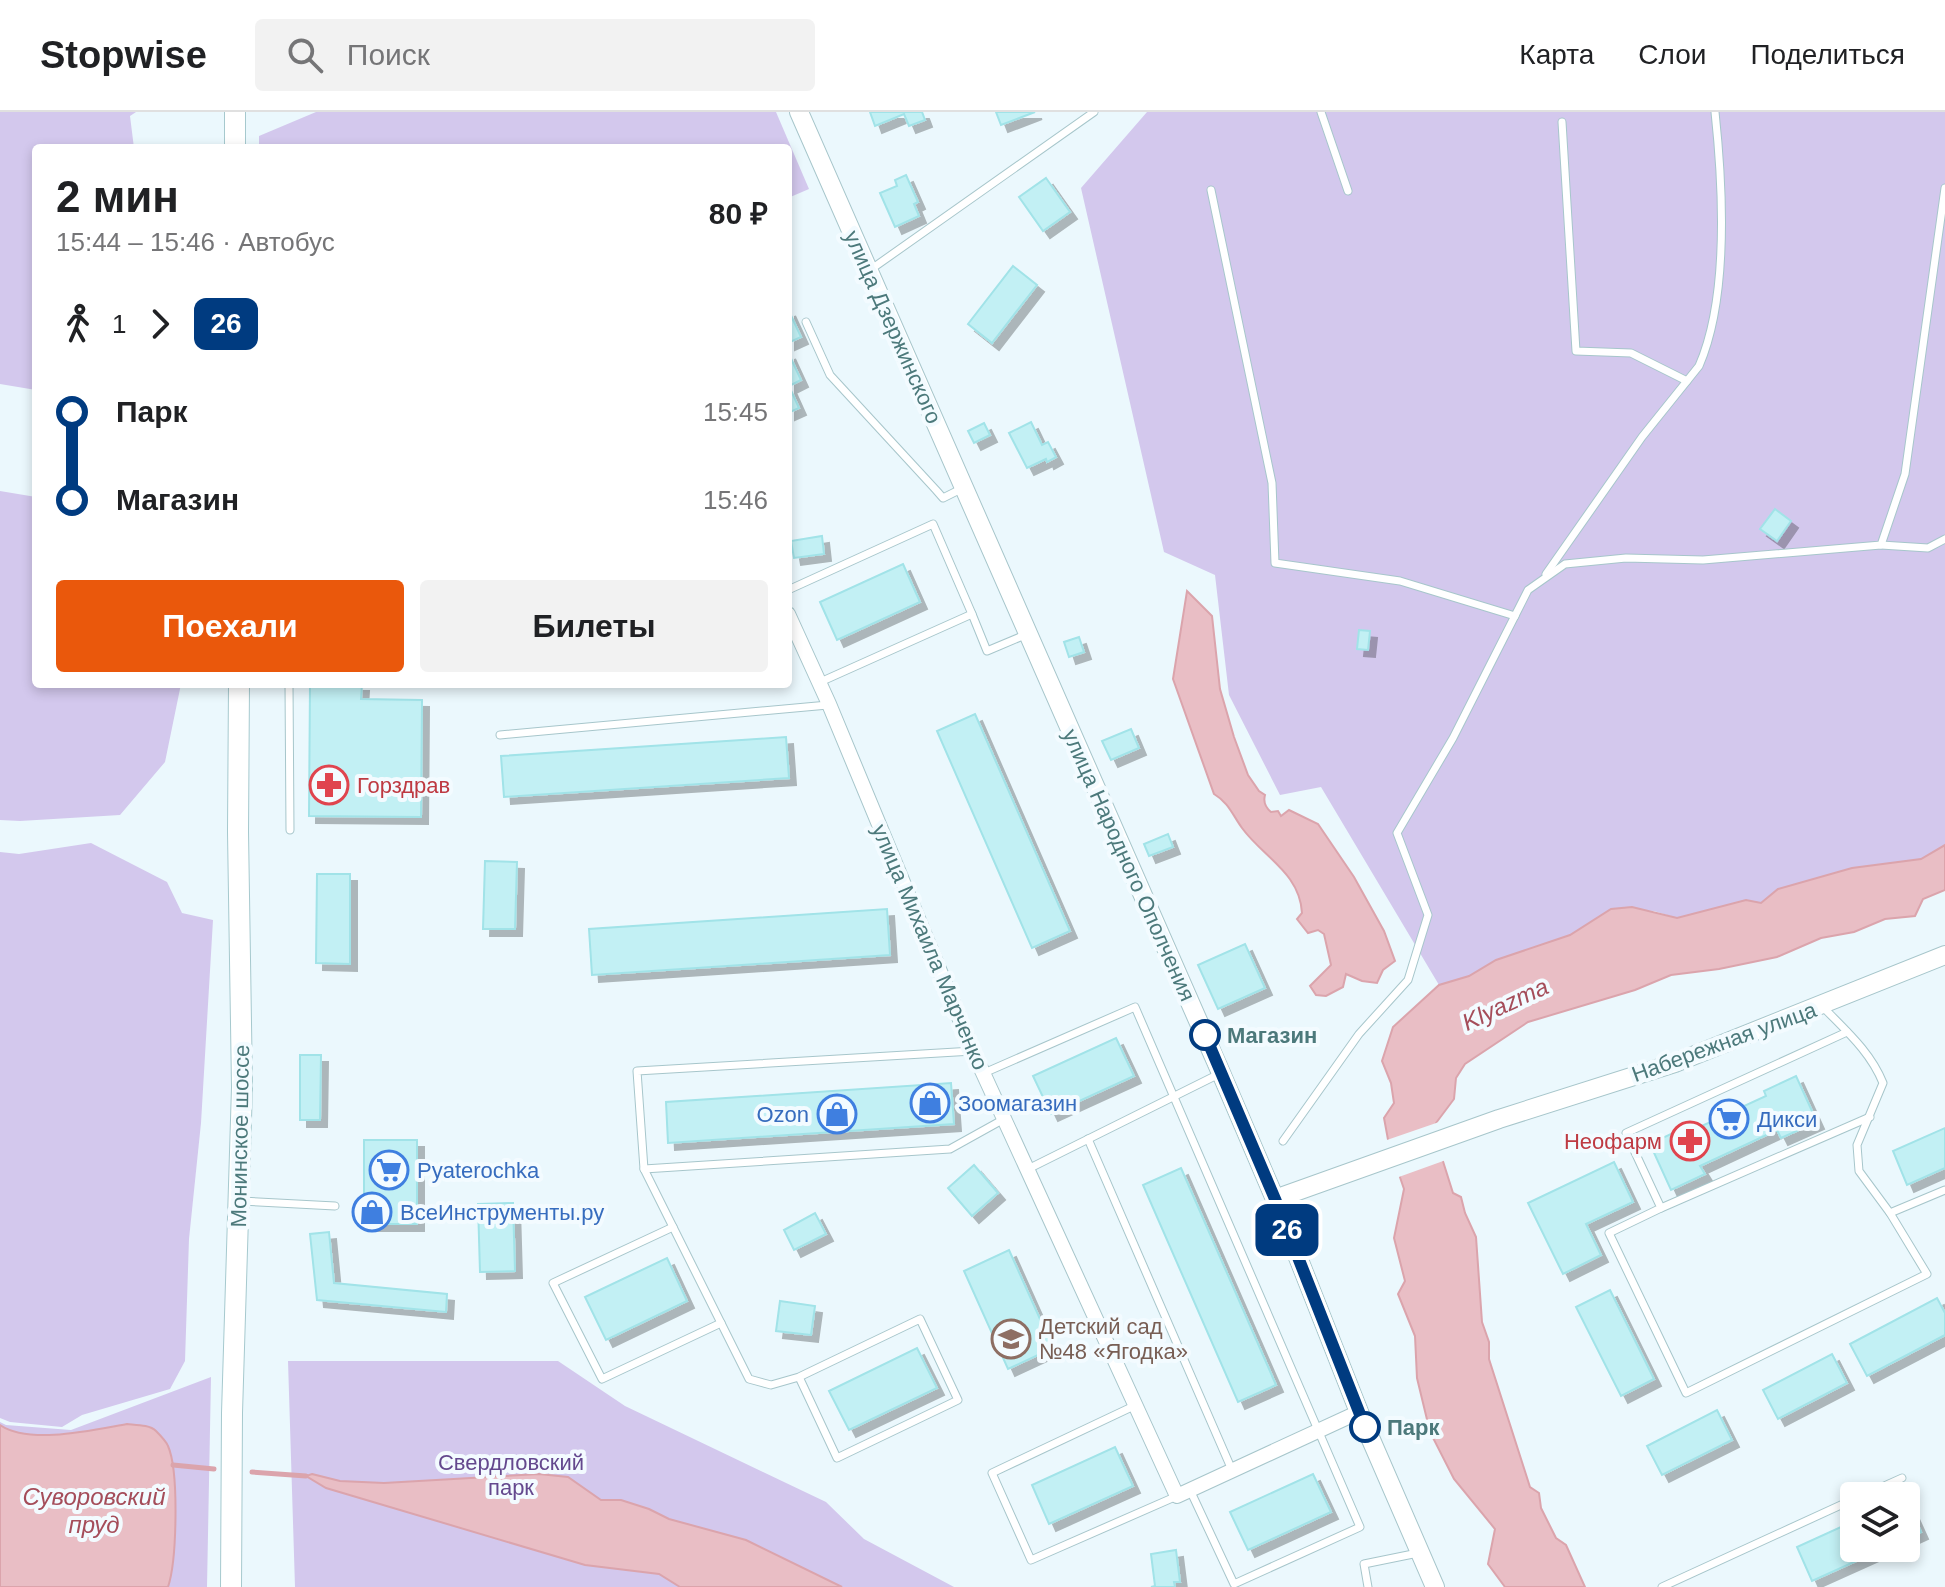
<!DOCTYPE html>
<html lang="ru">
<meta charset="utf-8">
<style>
body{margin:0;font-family:Arial,sans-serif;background:#f2f2f2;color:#202124;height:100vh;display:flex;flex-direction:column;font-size:30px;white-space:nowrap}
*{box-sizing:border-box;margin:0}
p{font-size:26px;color:#757577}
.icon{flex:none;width:44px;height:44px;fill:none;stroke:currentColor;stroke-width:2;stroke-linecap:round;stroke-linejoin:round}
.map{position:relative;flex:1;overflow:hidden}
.sheet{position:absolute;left:32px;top:32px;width:760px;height:544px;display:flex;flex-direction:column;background:#fff;border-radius:8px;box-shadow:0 4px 12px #0003}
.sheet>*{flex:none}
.badge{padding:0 16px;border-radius:12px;font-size:28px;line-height:52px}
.buttons{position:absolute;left:1840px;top:1370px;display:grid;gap:16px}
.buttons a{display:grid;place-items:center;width:80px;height:80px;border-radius:8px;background:#fff;box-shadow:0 4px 12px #0003;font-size:40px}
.map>.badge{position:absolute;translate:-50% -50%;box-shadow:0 0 0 4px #fff}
.legs{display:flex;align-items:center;gap:12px;height:88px;padding:0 24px;font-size:26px}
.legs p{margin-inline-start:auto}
.headline{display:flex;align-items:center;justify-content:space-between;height:136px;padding:0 24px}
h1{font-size:44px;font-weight:800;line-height:60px}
.button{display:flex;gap:16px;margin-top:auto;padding:16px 24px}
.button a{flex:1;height:92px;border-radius:8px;background:#ea580c;color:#fff;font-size:32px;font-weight:800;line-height:92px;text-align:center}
.button a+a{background:#f2f2f2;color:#202124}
ul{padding:0 24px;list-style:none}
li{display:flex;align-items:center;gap:28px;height:88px;font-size:30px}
li i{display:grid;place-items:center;width:12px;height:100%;margin:0 10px;background:currentColor}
li i::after{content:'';width:20px;height:20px;margin:-10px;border:6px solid;border-radius:50%;background:#fff}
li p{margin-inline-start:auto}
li:first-child i{background:linear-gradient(#0000 50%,currentColor 0)}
li:last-child i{background:linear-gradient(currentColor 50%,#0000 0)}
header{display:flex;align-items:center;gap:48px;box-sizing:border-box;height:112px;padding:0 40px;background:#fff;border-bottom:2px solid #e0e0e0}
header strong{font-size:38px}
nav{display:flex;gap:44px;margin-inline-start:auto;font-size:28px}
.search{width:560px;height:72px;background:#f2f2f2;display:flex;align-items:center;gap:20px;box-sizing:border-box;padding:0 28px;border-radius:8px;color:#757577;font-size:30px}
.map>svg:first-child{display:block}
</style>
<header>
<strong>Stopwise</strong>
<div class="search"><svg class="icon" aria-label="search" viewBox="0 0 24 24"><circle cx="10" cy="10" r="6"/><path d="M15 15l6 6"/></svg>Поиск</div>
<nav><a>Карта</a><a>Слои</a><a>Поделиться</a></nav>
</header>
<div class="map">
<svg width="1945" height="1475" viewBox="0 0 1945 1475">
<defs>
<filter id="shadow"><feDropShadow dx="7" dy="7" stdDeviation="0" flood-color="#0004"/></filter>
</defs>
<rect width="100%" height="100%" fill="#ebf8fd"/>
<g fill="#d3c8ed">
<path d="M0,0H136L130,4L134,36H36V278L0,272Z"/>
<path d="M316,0H776L809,77L788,86V36H259V24Z"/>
<path d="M1147,0H1945V733L1921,747L1895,751L1761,791L1746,788L1677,806L1654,799L1611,797L1570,823L1496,848L1469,864L1439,873L1321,675L1280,683L1229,583L1215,463L1164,440L1081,76Z"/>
<path d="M0,379L36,385V572H181L165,650L120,703L20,709L0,708Z"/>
<path d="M91,731L167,770L182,801L213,808L201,1011L189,1127L185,1249L170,1277L82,1303L62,1315L10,1310L0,1306V740L19,742Z"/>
<path d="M288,1249H558L625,1294L826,1390L864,1427L954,1475H295Z"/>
<path d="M211,1265L207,1475H0V1310L6,1313L71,1318Z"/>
</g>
<g fill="#e9bec5" stroke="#dba4ac" stroke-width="2">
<path d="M1187,479L1212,504L1220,577L1234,625L1248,663L1259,679L1265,683C1263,690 1265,695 1271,700L1278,699L1281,704L1289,698L1318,712L1354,765L1384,819L1395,849L1383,858L1377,871L1362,869L1346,862L1343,875L1326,884L1316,883L1310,874L1331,853L1324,822L1318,818L1308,821L1297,807L1302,801C1300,761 1263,745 1242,716C1232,702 1229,691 1214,682L1173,567Z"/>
<path d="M1945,733V778L1923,787L1915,804L1885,807L1854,820L1821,826L1777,845L1719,857L1671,863L1635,878L1528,910L1465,952L1456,966L1454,987L1436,1011L1435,1024L1453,1081L1461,1085L1465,1101L1476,1125L1482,1210L1489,1230V1247L1530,1375L1539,1381L1541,1396L1556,1426L1566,1433L1585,1475H1505L1488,1452L1495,1417L1454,1367L1430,1320L1417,1266L1415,1224L1398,1182L1405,1169L1394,1126L1404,1077L1389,1033L1384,1006L1394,991L1391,971L1382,949L1393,915L1439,873L1469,864L1496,848L1570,823L1611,797L1632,795L1677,806L1746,788L1761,791L1778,777L1852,756L1921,747Z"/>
<path d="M127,1312C137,1313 150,1313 156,1319C160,1323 166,1329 168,1334C179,1359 177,1448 168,1475H0V1313C30,1333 93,1318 127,1312Z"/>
<path d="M312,1362L340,1369L384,1371L539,1362L568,1365L601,1388H621L649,1397L669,1407L746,1428L842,1475H680L659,1462L585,1453L326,1376L306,1364Z"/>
</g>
<path fill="#ebf8fd" d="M1442,1009L1439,1023L1446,1048L1396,1066L1384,1029Z"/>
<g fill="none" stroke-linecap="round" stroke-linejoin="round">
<g stroke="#dba4ac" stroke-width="5">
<path d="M173,1353L214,1357"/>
<path d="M252,1360L306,1364"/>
</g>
</g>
<g fill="#c2f0f4" stroke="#a1e3e8" stroke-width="2" filter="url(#shadow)">
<path d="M870,0H922L925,8L909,14L904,2L875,14Z"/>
<path d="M996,0H1035L1001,13Z"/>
<path d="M906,63L918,90L914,92L919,104L895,115L880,81L897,74L895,68Z"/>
<path d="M1046,66L1070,100L1043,119L1019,85Z"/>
<path d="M1013,154L1037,173L992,231L968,212Z"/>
<path d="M788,197L801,225L788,231Z"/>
<path d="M788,240L801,268L789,274L799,296L788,301Z"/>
<path d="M1031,310L1042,333L1048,330L1056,345L1047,350L1046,347L1027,356L1009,321Z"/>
<path d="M984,311L990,323L974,331L968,319Z"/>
<path d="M1775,397L1791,409L1777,429L1760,417Z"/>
<path d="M822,424L824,442L794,446L791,429Z"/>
<path d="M903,452L920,490L837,528L820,490Z"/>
<path d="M1359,518L1370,519L1368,538L1357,537Z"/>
<path d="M1079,525L1084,540L1069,545L1064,530Z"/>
<path d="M310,572H362L361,587L422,588L421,705L309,704Z"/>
<path d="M975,602L1070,819L1032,836L937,619Z"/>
<path d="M1131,617L1139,636L1111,648L1102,629Z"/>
<path d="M786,625L789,666L504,685L501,644Z"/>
<path d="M1168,722L1173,735L1149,744L1144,732Z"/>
<path d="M485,749L517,750L515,817H483Z"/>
<path d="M317,762H350V852L316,851Z"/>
<path d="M887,797L890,843L592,863L589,817Z"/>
<path d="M1245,832L1265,876L1218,897L1198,853Z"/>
<path d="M1116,926L1134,964L1051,1002L1033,964Z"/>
<path d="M300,943H321L320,1008H300Z"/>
<path d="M1796,964L1817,1010L1781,1026L1777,1018L1700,1054L1705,1062L1671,1078L1650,1032L1677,1019L1679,1024L1713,1009L1711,1004L1737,991L1740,996L1766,984L1764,979Z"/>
<path d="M951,971L954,1012L668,1031L666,990Z"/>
<path d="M1945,1016V1056L1907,1073L1893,1039Z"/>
<rect x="364" y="1028" width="53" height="84"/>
<path d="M1614,1050L1633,1090L1586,1112L1601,1143L1563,1162L1528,1091Z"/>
<path d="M974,1053L998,1081L972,1104L948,1076Z"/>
<path d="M1181,1056L1276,1273L1238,1290L1143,1073Z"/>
<path d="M513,1091L515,1159L480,1160L478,1092Z"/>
<path d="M815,1101L826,1122L794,1138L784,1118Z"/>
<path d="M329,1120L334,1171L447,1182L446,1200L317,1188L310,1122Z"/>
<path d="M1009,1138L1053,1236L1008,1257L964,1159Z"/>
<path d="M667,1146L687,1189L606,1228L585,1185Z"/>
<path d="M1610,1178L1654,1267L1621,1284L1576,1195Z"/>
<path d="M1937,1186L1945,1201V1223L1867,1264L1850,1232Z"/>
<path d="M780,1189L815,1194L811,1223L776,1219Z"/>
<path d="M917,1236L937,1276L849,1318L829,1279Z"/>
<path d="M1832,1242L1847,1271L1778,1307L1763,1278Z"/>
<path d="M1717,1298L1732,1328L1662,1363L1647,1334Z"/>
<path d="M1115,1335L1133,1374L1049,1412L1032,1373Z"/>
<path d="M1313,1362L1331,1400L1248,1438L1230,1400Z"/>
<path d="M1906,1387L1921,1420L1906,1427Z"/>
<path d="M1854,1409V1436H1885L1812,1469L1797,1435Z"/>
<path d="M1176,1438L1180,1470H1174L1175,1475H1151L1155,1474L1151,1442Z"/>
</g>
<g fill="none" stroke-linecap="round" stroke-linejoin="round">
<defs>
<g id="service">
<path d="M1321,0L1348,79"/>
<path d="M1562,10L1576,239L1631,241L1687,269"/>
<path d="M1211,78L1272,371L1275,451L1400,469L1515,504"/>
<path d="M870,158L1094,0"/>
<path d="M806,210L830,263L936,378L943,386L961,377"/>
<path d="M1881,433L1928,436L1945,427"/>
<path d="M1546,462L1642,325L1699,254C1729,185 1723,75 1715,0"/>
<path d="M788,478L933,412L972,502L818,571"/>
<path d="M972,502L987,539L1025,523"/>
<path d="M289,572L290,718"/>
<path d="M500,623L828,593"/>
<path d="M1822,894C1845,918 1870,939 1883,971L1857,1033L1859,1059L1890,1101L1945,1078"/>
<path d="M1847,920L1626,1021L1661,1096L1609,1121L1686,1281L1927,1162L1890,1101"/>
<path d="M984,961L1135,895L1360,1415L1234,1472L1190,1378"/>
<path d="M1088,1027L1232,1358"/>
<path d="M1283,1029L1359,922L1408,868L1428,803L1397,721L1453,626L1528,478L1565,452L1626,446L1703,448L1881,433L1905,362L1945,76"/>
<path d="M644,1057L950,1037L1004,1007"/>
<path d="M1028,1057L1219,962"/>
<path d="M241,1089L335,1094"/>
<path d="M1661,1096L1870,1005"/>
<path d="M673,1115L553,1171L602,1267L721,1211"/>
<path d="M799,1265L837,1346L958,1288L920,1207L799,1265L771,1273L749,1267L644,1057L637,959L973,939"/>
<path d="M1136,1293L992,1361L1031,1448L1177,1384"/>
<path d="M1862,1384L1902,1366"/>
<path d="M1368,1475L1364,1452L1418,1441"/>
<path d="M1662,1475L1854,1387"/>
</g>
<path id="minor" d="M788,502L829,592L973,939L1177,1384L1359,1300"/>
<g id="tertiary">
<path d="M799,0L1221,961L1275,1087L1359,1300L1435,1475"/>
<path d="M1275,1087L1499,1007L1675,951L1945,843"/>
</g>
<g id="secondary">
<path d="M235,0V36"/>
<path d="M231,1475L232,1301L242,975L238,720L239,572"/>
</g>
</defs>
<use href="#service" stroke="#a7c6cb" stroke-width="9"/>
<use href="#minor" stroke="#a7c6cb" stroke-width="16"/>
<use href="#tertiary" stroke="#a7c6cb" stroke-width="20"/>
<use href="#secondary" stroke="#a6c9ce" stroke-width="22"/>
<use href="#service" stroke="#fff" stroke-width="7"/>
<use href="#minor" stroke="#fff" stroke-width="14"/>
<use href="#tertiary" stroke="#fff" stroke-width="18"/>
<use href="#secondary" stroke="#fff" stroke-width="20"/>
</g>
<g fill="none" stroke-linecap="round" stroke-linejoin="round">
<defs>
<path id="line-1" d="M1205,923L1275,1087L1365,1315"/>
</defs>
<use href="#line-1" stroke="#fff" stroke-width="18"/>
<use href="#line-1" stroke="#003b80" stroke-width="12"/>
</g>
<defs>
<symbol id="pharmacy-ring" viewBox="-11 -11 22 22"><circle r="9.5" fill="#f3fbff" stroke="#e0444e" stroke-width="1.5"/><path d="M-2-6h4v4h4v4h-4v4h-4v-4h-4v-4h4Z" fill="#e0444e"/></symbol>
<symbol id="shop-ring" viewBox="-11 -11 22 22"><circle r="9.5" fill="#f3fbff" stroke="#3f7fe0" stroke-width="1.5"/><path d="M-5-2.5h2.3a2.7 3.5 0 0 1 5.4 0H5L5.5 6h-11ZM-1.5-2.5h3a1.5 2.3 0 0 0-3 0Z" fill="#3f7fe0"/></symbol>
<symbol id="supermarket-ring" viewBox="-11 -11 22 22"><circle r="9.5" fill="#f3fbff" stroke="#3f7fe0" stroke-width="1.5"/><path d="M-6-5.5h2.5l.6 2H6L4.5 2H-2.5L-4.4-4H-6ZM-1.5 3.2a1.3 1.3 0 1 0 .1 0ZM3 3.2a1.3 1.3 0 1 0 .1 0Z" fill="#3f7fe0"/></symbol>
<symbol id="school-ring" viewBox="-11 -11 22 22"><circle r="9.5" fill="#f3fbff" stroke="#8d6e63" stroke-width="1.5"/><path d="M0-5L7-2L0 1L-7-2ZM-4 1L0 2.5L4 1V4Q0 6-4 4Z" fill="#8d6e63"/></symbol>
</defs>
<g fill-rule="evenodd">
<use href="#pharmacy-ring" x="307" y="651" width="44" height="44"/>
<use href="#shop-ring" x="908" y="969" width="44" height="44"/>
<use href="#shop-ring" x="815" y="980" width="44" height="44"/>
<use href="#supermarket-ring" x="1707" y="985" width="44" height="44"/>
<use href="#pharmacy-ring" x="1668" y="1007" width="44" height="44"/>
<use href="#supermarket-ring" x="367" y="1036" width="44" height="44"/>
<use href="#shop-ring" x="350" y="1078" width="44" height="44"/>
<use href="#school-ring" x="989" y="1205" width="44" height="44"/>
</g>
<g fill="#fff" stroke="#003b80" stroke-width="4">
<circle cx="1205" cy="923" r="14"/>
<circle cx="1365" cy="1315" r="14"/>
</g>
<g text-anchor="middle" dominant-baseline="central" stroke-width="8" stroke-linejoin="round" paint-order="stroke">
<g font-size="22" fill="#4c797b" stroke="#f3fbff">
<text transform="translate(893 215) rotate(66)">улица Дзержинского</text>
<text transform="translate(1129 753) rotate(66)">улица Народного Ополчения</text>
<text transform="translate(930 835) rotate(67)">улица Михаила Марченко</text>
<text transform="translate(1724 930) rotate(-20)">Набережная улица</text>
<text transform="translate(240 1024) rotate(-89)">Монинское шоссе</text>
</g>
<g font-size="22" fill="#be3a42" stroke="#f3fbff" text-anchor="start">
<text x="357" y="673">Горздрав</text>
<text x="1662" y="1029" text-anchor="end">Неофарм</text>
</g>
<g font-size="22" font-weight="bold" fill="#4c797b" stroke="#f3fbff" text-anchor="start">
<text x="1227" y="923">Магазин</text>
<text x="1387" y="1315">Парк</text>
</g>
<g font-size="22" fill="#366cbe" stroke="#f3fbff" text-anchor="start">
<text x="958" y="991">Зоомагазин</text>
<text x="809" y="1002" text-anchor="end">Ozon</text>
<text x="1757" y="1007">Дикси</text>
<text x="417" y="1058">Pyaterochka</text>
<text x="400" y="1100">ВсеИнструменты.ру</text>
</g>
<g font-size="22" fill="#785e54" stroke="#f3fbff" text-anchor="start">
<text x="1039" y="1214">Детский сад<tspan x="1039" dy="25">№48 «Ягодка»</tspan></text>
</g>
<g font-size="22" fill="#64488e" stroke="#f3fbff">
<text x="511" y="1350">Свердловский<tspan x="511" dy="25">парк</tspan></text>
</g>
<g font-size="24" font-style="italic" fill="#a54d5a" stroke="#f3fbff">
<text transform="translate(1505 892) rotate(-25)">Klyazma</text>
<text x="94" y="1384">Суворовский<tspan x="94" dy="28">пруд</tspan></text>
</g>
</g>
</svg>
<div class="buttons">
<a><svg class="icon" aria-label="layers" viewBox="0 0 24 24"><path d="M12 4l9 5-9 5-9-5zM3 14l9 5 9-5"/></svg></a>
</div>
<b class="badge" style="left:1287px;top:1118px;background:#003b80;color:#fff">26</b>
<section class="sheet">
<div class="headline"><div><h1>2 мин</h1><p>15:44 – 15:46 · Автобус</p></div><b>80 ₽</b></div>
<div class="legs"><svg class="icon" aria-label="walk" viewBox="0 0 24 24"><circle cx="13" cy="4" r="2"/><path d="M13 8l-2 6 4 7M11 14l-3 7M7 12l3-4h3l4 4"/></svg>1<svg class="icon" aria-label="forward" viewBox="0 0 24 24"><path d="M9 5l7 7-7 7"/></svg><b class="badge" style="background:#003b80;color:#fff">26</b></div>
<ul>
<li><i style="color:#003b80"></i><b>Парк</b><p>15:45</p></li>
<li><i style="color:#003b80"></i><b>Магазин</b><p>15:46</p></li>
</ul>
<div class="button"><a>Поехали</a><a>Билеты</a></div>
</section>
</div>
